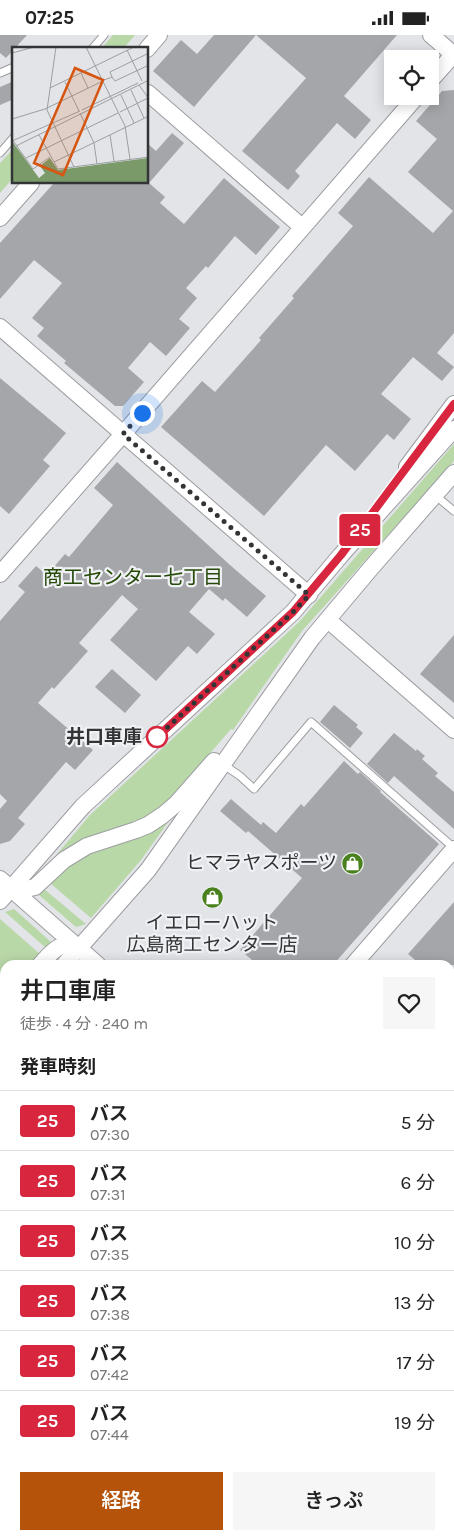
<!DOCTYPE html>
<html lang="ja">
<meta charset="utf-8">
<style>
body{margin:0;font-family:Karla,"Noto Sans JP",sans-serif;background:#f6f6f6;color:#222;height:100vh;display:flex;flex-direction:column;font-size:19px;white-space:nowrap}
*{box-sizing:border-box;margin:0}
p{font-size:16px;color:#767676}
.icon{flex:none;width:28px;height:28px;fill:none;stroke:currentColor;stroke-width:2;stroke-linecap:round;stroke-linejoin:round}
.map{position:relative;flex:1;overflow:hidden}
.sheet{position:absolute;left:0px;top:925px;width:455px;height:580px;display:flex;flex-direction:column;background:#fff;border-radius:15px 15px 0 0;box-shadow:0 2px 12px #0003}
.sheet>*{flex:none}
.badge{padding:0 10px;border-radius:4px;font-size:18px;line-height:32px}
.tools{position:absolute;left:384px;top:15px;display:grid;gap:10px}
.tools a{display:grid;place-items:center;width:55px;height:55px;border-radius:0px;background:#fff;box-shadow:0 2px 12px #0003;font-size:25px}
.you{position:absolute;width:25px;height:25px;margin:-12px;border:4px solid #fff;border-radius:50%;background:#1a73e8;box-shadow:0 0 0 8px #1a73e833}
.map>.badge{position:absolute;translate:-50% -50%;box-shadow:0 0 0 2px #fff}
h2{padding:0 20px;font-size:19px;line-height:45px}
.round{display:grid;place-items:center;flex:none;width:52px;height:52px;border-radius:0px;background:#f6f6f6}
.summary{display:flex;align-items:center;justify-content:space-between;height:85px;padding:0 20px}
h1{font-size:24px;font-weight:600;line-height:38px}
.primary-button{display:flex;gap:10px;margin-top:auto;padding:10px 20px}
.primary-button a{flex:1;height:58px;border-radius:0px;background:#b45309;color:#fff;font-size:20px;font-weight:600;line-height:58px;text-align:center}
.primary-button a+a{background:#f6f6f6;color:#222}
ul{padding:0;list-style:none}
li{display:flex;align-items:center;gap:15px;height:60px;padding:0 20px;border-top:1px solid #e0e0e0}
li div{flex:1}
li b{display:block;font-size:19px}
li em{font-style:normal}
li .badge{min-width:55px;font-weight:700;text-align:center}
.status{display:flex;justify-content:space-between;align-items:center;height:35px;padding:0 25px;background:#fff;direction:ltr}
.status svg{height:14px;fill:currentColor}
.map>svg:first-child{display:block}
</style>
<div class="status"><b>07:25</b><svg viewBox="0 0 49 12"><path d="M0 12V9h3v3zM5 12V6h3v6zM10 12V3h3v9zM15 12V0h3v12zM26 1h20v11H26zM47 4h2v5h-2z"/></svg></div>
<div class="map">
<svg width="454" height="1505" viewBox="0 0 454 1505">
<rect width="100%" height="100%" fill="#e2e4e7"/>
<g fill="#b9d8a8">
<path d="M113,0H135L123,14H101Z"/>
<path d="M14,113V142L0,158V128Z"/>
<path d="M454,409V426L302,596L233,695L231,694L168,767L145,783L48,830L90,780L299,587Z"/>
<path d="M168,785L169,786L141,825L91,883L50,848C80,814 128,801 168,785Z"/>
<path d="M44,854L86,889L76,892L39,860Z"/>
<path d="M14,874L51,907L46,913L5,877Z"/>
<path d="M0,884L40,919L30,930H5V948L0,950Z"/>
<path d="M450,1255L454,1258V1384L450,1386Z"/>
</g>
<path fill="#7a9b69" d="M454,1425V1505H97L100,1500H450V1427Z"/>
<g fill="#a5a6a9">
<path d="M0,0H27L6,23L0,18Z"/>
<path d="M214,0H397L344,61L371,85L355,104L337,88L295,136L300,141L288,155L242,116L306,43L256,0L194,72L153,36L181,5L197,19Z"/>
<path d="M14,46V64L0,70V52Z"/>
<path d="M454,55V298L437,318L454,332L442,346L413,322L381,359L411,384L394,405L387,399L355,436L326,410L264,481L161,392L202,346L215,357L261,305L259,303L294,263L292,261L353,191L338,178L369,142L433,198L453,176L408,137L437,104L416,86L442,56Z"/>
<path d="M172,98L184,108L149,148L165,162L160,168L184,189L224,143L280,192L256,220L235,201L208,233L206,231L186,253L197,263L179,284L190,293L166,321L150,307L128,333L144,347L123,371H115L64,328L66,326L37,301L44,293L32,283L62,248L34,225L0,264V208L54,148H148V109L156,116Z"/>
<path d="M0,343L66,398L43,425L50,431L9,479L0,471Z"/>
<path d="M117,427L230,530L266,561L247,582L225,563L223,566L209,554L189,577L215,599L197,619L188,611L156,646L110,605L138,574L122,560L79,608L88,616L54,654L52,652L38,668L93,715L75,735L66,727L18,783L25,789L10,806L0,809V774L7,766L0,759V586L25,557L18,551L36,531L47,540L65,519L69,522L113,470L94,453Z"/>
<path d="M454,600V668L420,639Z"/>
<path d="M112,634L141,660L125,678L95,652Z"/>
<path d="M334,670L358,690L356,692L363,698L350,713L320,687Z"/>
<path d="M394,698L416,716L417,714L425,721L422,724L438,738L435,741L454,757V794L394,741L388,748L367,729Z"/>
<path d="M344,726L358,739L360,737L381,756L380,757L439,809L333,930H258L240,915L302,843L248,796L246,798L220,776L231,764L261,790L263,787L276,798L301,769L304,772Z"/>
<path d="M454,867V930H421L408,919Z"/>
</g>
<g fill="none" stroke-linecap="round" stroke-linejoin="round">
<defs>
<g id="service">
<path d="M92,14L104,0"/>
<path d="M0,38L14,32"/>
<path d="M0,118L14,102"/>
<path d="M442,466L454,476"/>
<path d="M224,730L240,741L254,754L311,687L454,813"/>
</g>
<g id="tertiary">
<path d="M431,0L454,20"/>
<path d="M147,14L159,0"/>
<path d="M430,46L453,20"/>
<path d="M148,58L302,192"/>
<path d="M0,183L31,148"/>
<path d="M0,292L309,560"/>
<path d="M407,432L454,369"/>
<path d="M0,539L123,399L417,61"/>
<path d="M328,585L454,695"/>
<path d="M0,844L98,930"/>
<path d="M11,853L26,854L35,852L64,825L87,811L136,795L148,790L163,780L177,768L214,726"/>
<path d="M0,866L83,771L293,577L341,520L454,394"/>
<path d="M40,930C52,917 60,904 79,914"/>
<path d="M64,930L148,835L312,603L371,533L454,438"/>
<path d="M353,930L454,814"/>
<path d="M0,958L5,955"/>
<path d="M0,1004L5,998"/>
<path d="M450,1178L454,1173"/>
<path d="M0,1184L5,1189"/>
<path d="M450,1234L454,1237"/>
<path d="M0,1333L5,1327"/>
<path d="M450,1397L454,1394"/>
<path d="M78,1505L81,1500"/>
</g>
</defs>
<use href="#service" stroke="#9c9da1" stroke-width="9"/>
<use href="#tertiary" stroke="#9c9da1" stroke-width="18"/>
<use href="#service" stroke="#fff" stroke-width="7"/>
<use href="#tertiary" stroke="#fff" stroke-width="16"/>
</g>
<g fill="none" stroke-linecap="round" stroke-linejoin="round">
<defs>
<path id="line" d="M156,703L293,577L341,520L454,369"/>
</defs>
<use href="#line" stroke="#fff" stroke-width="11"/>
<use href="#line" stroke="#d7263d" stroke-width="8"/>
<path stroke="#333435" stroke-width="5" stroke-dasharray="0 9" d="M142,378L123,399L309,560L293,577L157,702"/>
</g>
<defs>
<symbol id="shop-disc" viewBox="-11 -11 22 22"><circle r="9.5" fill="#49821d" stroke="#f0f1f5"/><path d="M-5-2.5h2.3a2.7 3.5 0 0 1 5.4 0H5L5.5 6h-11ZM-1.5-2.5h3a1.5 2.3 0 0 0-3 0Z" fill="#fff"/></symbol>
</defs>
<g fill-rule="evenodd">
<use href="#shop-disc" x="340" y="816" width="25" height="25"/>
<use href="#shop-disc" x="200" y="850" width="25" height="25"/>
</g>
<circle fill="#fff" stroke="#d7263d" stroke-width="2.5" cx="157" cy="702" r="10"/>
<g text-anchor="middle" dominant-baseline="central" stroke-width="4.5" stroke-linejoin="round" paint-order="stroke">
<g font-size="19" font-weight="bold" fill="#333435" stroke="#f0f1f5" text-anchor="end">
<text x="142" y="702">井口車庫</text>
</g>
<g font-size="19" fill="#333435" stroke="#f0f1f5" text-anchor="end">
<text x="337" y="828">ヒマラヤスポーツ</text>
<text x="212" y="888" text-anchor="middle">イエローハット<tspan x="212" dy="22">広島商工センター店</tspan></text>
</g>
<g font-size="20" fill="#254907" stroke="#f0f1f5">
<text x="133" y="542">商工センター七丁目</text>
</g>
</g>
<g transform="translate(12 12)">
<rect width="136" height="136" fill="#e2e4e7"/>
<path d="M0,94L27,131L33,126L28,119L38,111L46,123L136,111V136H0Z" fill="#7a9b69"/>
<path fill="none" stroke="#9c9ea0" stroke-width="1" d="M44,0L35,63L62,120M74,0L113,79L118,112M115,3L130,34M0,6L22,0M69,26L76,41M100,30L98,25L137,6M92,33L100,30L103,34L137,18M53,35L67,64M127,38L137,52M38,41L122,0M119,43L132,71M109,48L122,76M70,63L126,36M108,65L136,51M68,66L82,96L85,117M0,72L33,62L91,34M27,88L46,122L137,110M98,88L102,114M0,92L21,122L38,110M0,94L68,64M0,101L137,33M14,111L106,66M42,115L137,69"/>
<path fill="#d65510" fill-opacity="0.15" stroke="#d65510" stroke-width="2.5" d="M63,21L91,33L51,128L22,116Z"/>
<rect width="136" height="136" fill="none" stroke="#333435" stroke-width="2.5"/>
</g>
</svg>
<div class="tools">
<a><svg class="icon" aria-label="locate" viewBox="0 0 24 24"><circle cx="12" cy="12" r="6"/><path d="M12 2v4M12 18v4M2 12h4M18 12h4"/></svg></a>
</div>
<div class="you" style="left:142px;top:378px"></div>
<b class="badge" style="left:360px;top:495px;background:#d7263d;color:#fff">25</b>
<section class="sheet">
<div class="summary"><div><h1>井口車庫</h1><p>徒歩 · 4 分 · 240 m</p></div><a class="round"><svg class="icon" aria-label="heart" viewBox="0 0 24 24"><path d="M12 20l-8-8c-3-5 5-10 8-4 3-6 11-1 8 4z"/></svg></a></div>
<h2>発車時刻</h2>
<ul>
<li><span class="badge" style="background:#d7263d;color:#fff">25</span><div><b>バス</b><p>07:30</p></div><em>5 分</em></li>
<li><span class="badge" style="background:#d7263d;color:#fff">25</span><div><b>バス</b><p>07:31</p></div><em>6 分</em></li>
<li><span class="badge" style="background:#d7263d;color:#fff">25</span><div><b>バス</b><p>07:35</p></div><em>10 分</em></li>
<li><span class="badge" style="background:#d7263d;color:#fff">25</span><div><b>バス</b><p>07:38</p></div><em>13 分</em></li>
<li><span class="badge" style="background:#d7263d;color:#fff">25</span><div><b>バス</b><p>07:42</p></div><em>17 分</em></li>
<li><span class="badge" style="background:#d7263d;color:#fff">25</span><div><b>バス</b><p>07:44</p></div><em>19 分</em></li>
</ul>
<div class="primary-button"><a>経路</a><a>きっぷ</a></div>
</section>
</div>
